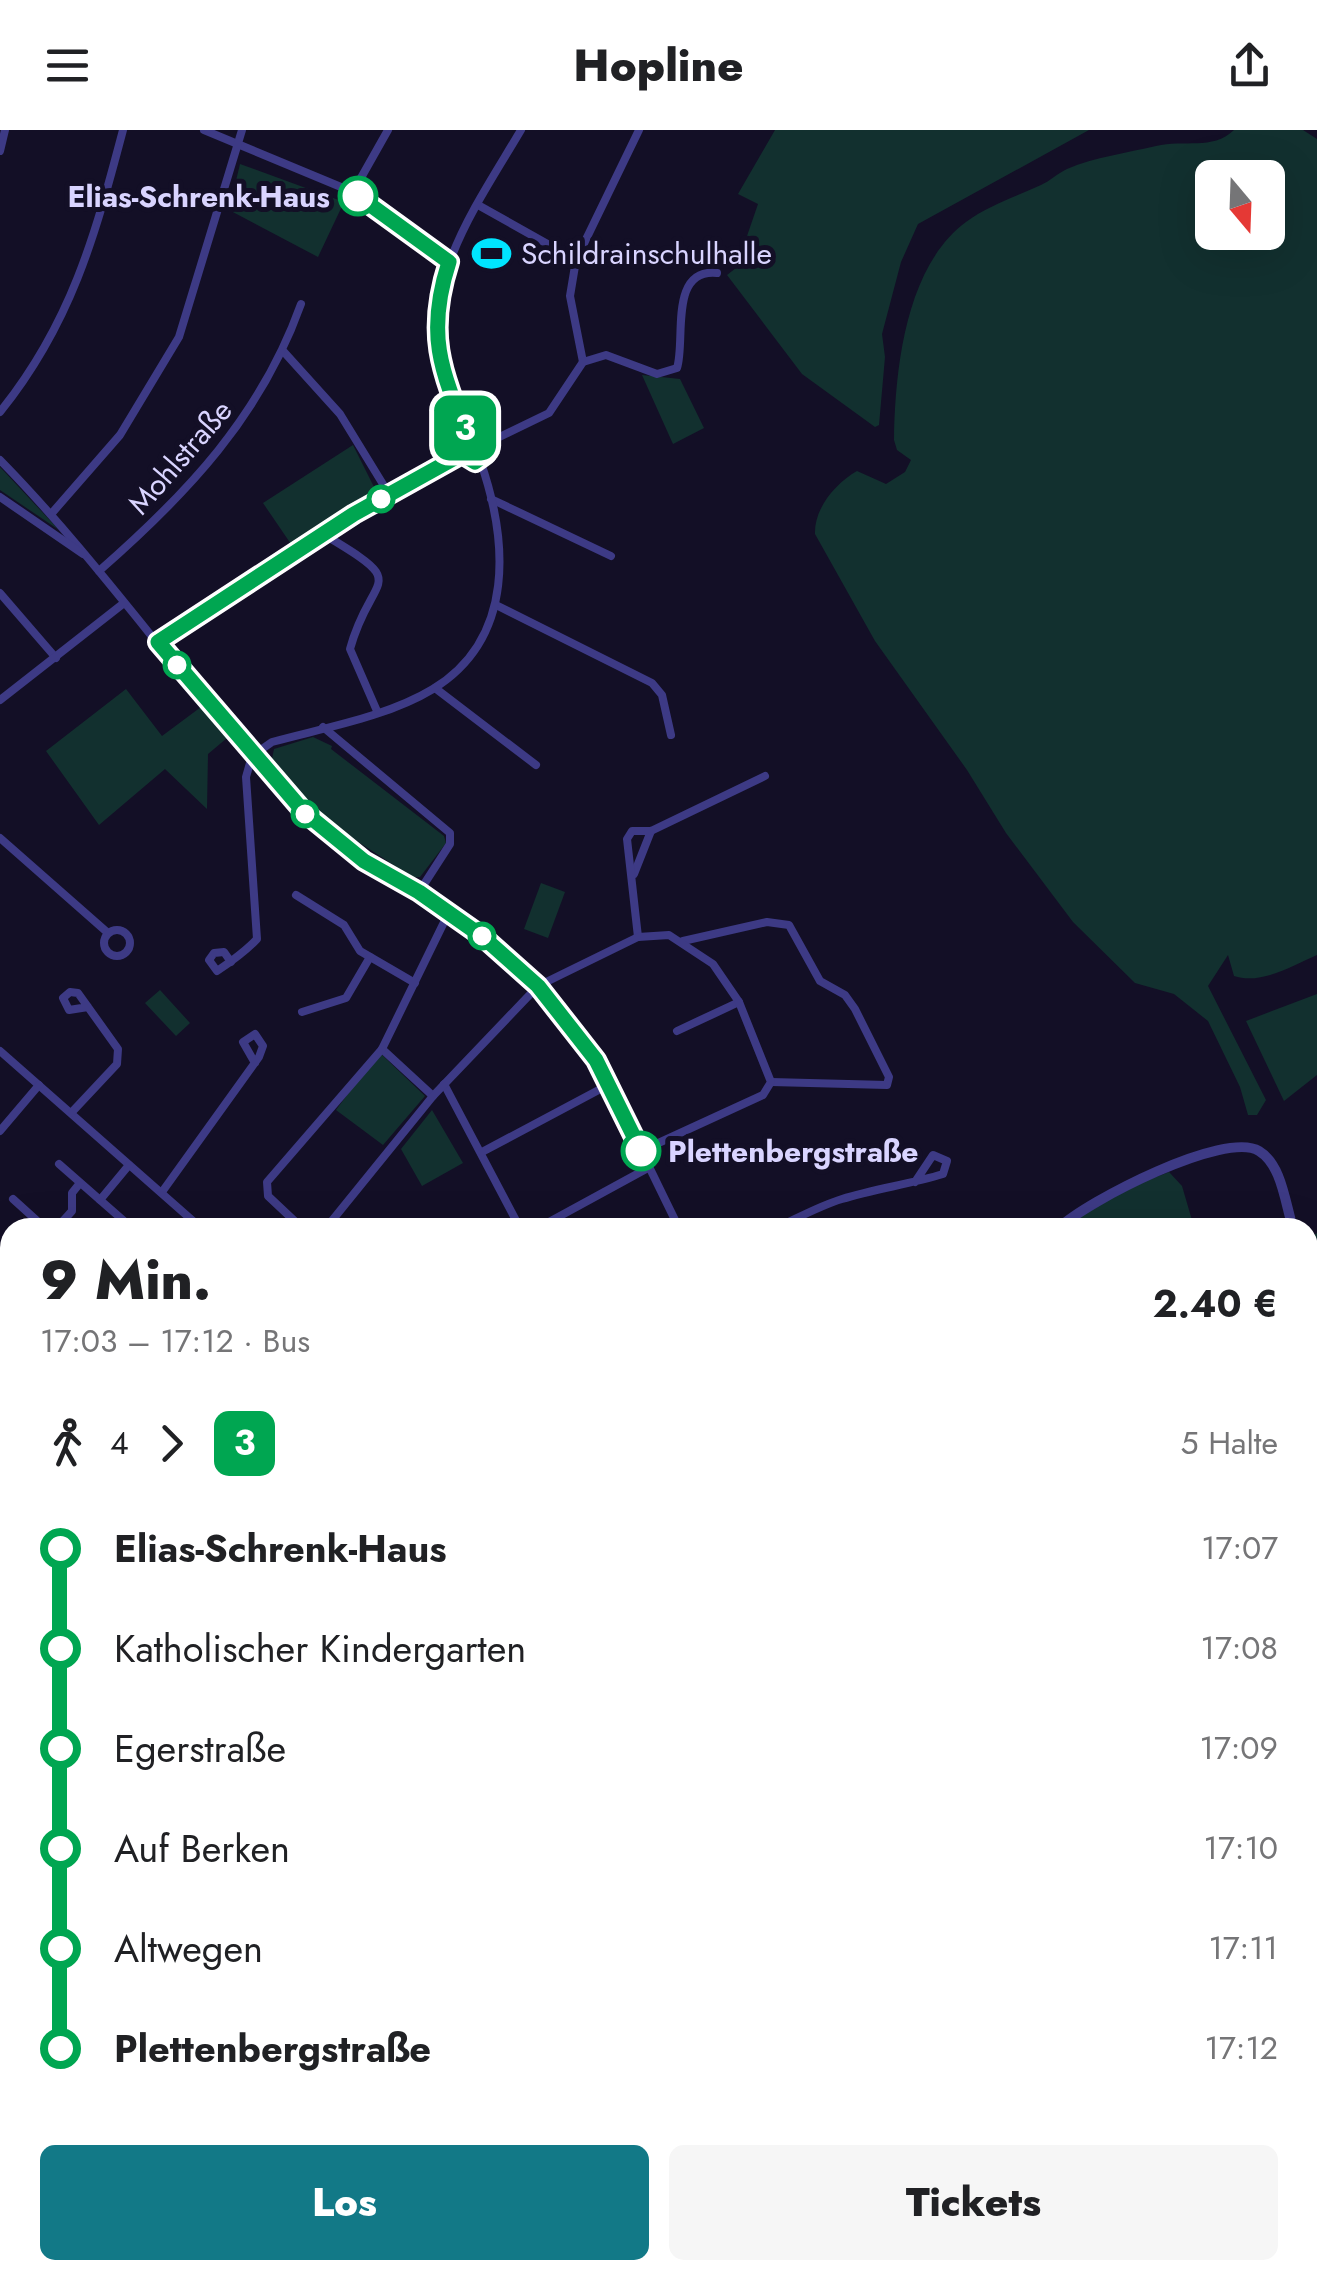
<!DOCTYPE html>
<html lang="de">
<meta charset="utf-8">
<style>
body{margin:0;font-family:Jost,sans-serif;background:#f6f6f6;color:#202124;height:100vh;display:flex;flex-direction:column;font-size:38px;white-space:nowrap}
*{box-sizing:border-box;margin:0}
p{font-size:32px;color:#757577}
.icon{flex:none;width:55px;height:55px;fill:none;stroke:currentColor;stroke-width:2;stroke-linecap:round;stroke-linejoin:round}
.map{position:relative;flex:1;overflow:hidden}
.drawer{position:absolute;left:0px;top:1088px;width:1318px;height:1062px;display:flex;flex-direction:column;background:#fff;border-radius:30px 30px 0 0;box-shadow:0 10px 40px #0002}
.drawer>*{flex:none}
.badge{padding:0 20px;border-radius:15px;font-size:35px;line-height:65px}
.needle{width:65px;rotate:161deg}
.fabs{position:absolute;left:1195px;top:30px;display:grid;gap:20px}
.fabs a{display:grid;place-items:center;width:90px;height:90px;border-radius:15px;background:#fff;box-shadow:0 10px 40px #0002;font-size:50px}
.map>.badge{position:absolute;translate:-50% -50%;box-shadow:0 0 0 5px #fff}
.legs{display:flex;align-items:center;gap:15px;height:110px;padding:0 40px;font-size:32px}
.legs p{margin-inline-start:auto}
.summary{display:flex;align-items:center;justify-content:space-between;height:170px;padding:0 40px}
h1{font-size:55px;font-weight:800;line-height:75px}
.action{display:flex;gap:20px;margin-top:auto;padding:20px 40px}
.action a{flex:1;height:115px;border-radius:15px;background:#127987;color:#fff;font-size:40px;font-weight:800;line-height:115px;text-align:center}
.action a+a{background:#f6f6f6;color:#202124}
ul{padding:0 40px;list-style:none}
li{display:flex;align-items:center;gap:35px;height:100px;font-size:38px}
li i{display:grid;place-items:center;width:15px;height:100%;margin:0 12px;background:currentColor}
li i::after{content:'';width:25px;height:25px;margin:-12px;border:8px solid;border-radius:50%;background:#fff}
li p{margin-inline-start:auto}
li:first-child i{background:linear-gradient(#0000 50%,currentColor 0)}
li:last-child i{background:linear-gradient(currentColor 50%,#0000 0)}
header{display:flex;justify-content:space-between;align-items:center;height:130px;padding:0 40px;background:#fff;font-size:45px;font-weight:800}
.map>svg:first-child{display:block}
</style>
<header><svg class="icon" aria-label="menu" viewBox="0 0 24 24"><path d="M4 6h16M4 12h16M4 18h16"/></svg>Hopline<svg class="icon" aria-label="share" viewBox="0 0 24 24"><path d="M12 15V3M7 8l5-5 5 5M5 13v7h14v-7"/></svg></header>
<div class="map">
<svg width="1317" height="2149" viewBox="0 0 1317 2149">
<rect width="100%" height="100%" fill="#130f26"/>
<g fill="#12302f" fill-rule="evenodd">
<path d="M775,0H1089L918,94L901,132L882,204L885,227L879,295L875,297L802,244L727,145L736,138L758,74L738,64Z"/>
<path d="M1234,0H1303L1317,9V825C1292,836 1261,855 1234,846L1228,825L1208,856L1266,970L1257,985H1248L1240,957L1208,891L1174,864L1135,853L1073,792L1006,703L967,640L875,511L815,404C814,378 836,353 857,341L886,354L905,342L911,330L897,320L894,310C895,241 905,137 966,92C989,75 1015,67 1041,55C1050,51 1058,43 1067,39C1095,27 1127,23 1156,16C1184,9 1212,21 1234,0ZM1212,48H1268V102H1212Z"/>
<path d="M240,34L344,72L318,127L229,80Z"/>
<path d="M642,245L680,249L704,298L673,314Z"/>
<path d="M353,315L378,365L293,417L263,373Z"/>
<path d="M0,337L59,400L0,360Z"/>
<path d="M126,559L162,606L201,577L227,608L208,624L207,679L165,639L99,695L46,621Z"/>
<path d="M313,607L332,616L331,619L444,706L446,713L420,747H412L334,696L271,634L274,619Z"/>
<path d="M541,753L565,762L548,808L524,799Z"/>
<path d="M160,860L190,893L176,906L145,873Z"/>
<path d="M1317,864V945L1284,971L1246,891Z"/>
<path d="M379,922L425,966L383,1015L336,980Z"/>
<path d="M432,980L463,1033L422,1056L401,1019Z"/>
<path d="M1169,1042L1182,1056L1194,1097L1066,1098C1096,1071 1132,1056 1169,1042Z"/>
<path d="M1317,1103V1221L1308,1186V1109Z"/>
<path d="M0,1372L10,1375V1496L0,1487Z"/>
<path d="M1308,1502L1317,1512V1580L1308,1573Z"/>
<path d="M0,1539L10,1540V1647L0,1651Z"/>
<path d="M10,1719V1949H0V1724Z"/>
<path d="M1317,1755V1971L1312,1967V1955H1308V1758Z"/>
<path d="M1317,2087V2149H1299V2140H1308V2090Z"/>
<path d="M573,2140H795L801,2149H576Z"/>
<path d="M809,2140H1081V2149H816Z"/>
<path d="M1128,2140H1279L1280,2149H1128Z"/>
</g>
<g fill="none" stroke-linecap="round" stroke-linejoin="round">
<g stroke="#3d3a85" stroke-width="8">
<path d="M204,0L353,62L449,132"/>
<path d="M0,21L5,0"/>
<path d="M353,62L388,0"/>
<path d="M478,75L576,130"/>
<path d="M284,222L340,284L389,364"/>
<path d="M583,232L570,166L576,130L639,0"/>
<path d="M0,282C71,194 95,106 123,0"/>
<path d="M468,305C459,285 447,263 441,241C419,152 478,73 521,0"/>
<path d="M487,313L549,283L583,232L606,225L657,244L677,238C686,211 668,138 717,143"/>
<path d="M0,330C103,435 185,557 286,664C342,724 417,756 481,806C582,883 624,987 679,1098"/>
<path d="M0,367L83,424"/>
<path d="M491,369L611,426"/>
<path d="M52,383L120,305L179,207L242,0"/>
<path d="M323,404C414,458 371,441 350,519L377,581"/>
<path d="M99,441C187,364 261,286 301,174"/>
<path d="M0,463L56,528"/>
<path d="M498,476L652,553L662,565L671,605"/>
<path d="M158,512L354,385L462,325"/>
<path d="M435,558L536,635"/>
<path d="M0,570L124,473"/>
<path d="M323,597L450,703V714L419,762"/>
<path d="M0,708L108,803"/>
<path d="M634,744L651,701"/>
<path d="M296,765L344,795L360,821L415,853"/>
<circle cx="117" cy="813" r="13"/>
<path d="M638,807L627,709L632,701H651L765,646"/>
<path d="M683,811L767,792L789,795L820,851L845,865L855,879L889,947L887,955L771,952"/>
<path d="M231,832L224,822L214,823L209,830L217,841C232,831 245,822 257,809L246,647L252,626L272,612C323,598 387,587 433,559C516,508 508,410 480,330"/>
<path d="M302,882L346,868L370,827"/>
<path d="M677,901L739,872"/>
<path d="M382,919L433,966"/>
<path d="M0,921L201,1098"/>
<path d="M444,954L520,1098"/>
<path d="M72,982L117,934L118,919L78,863L70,862L63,868L69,880L88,877"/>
<path d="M0,1001L39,955"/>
<path d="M482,1022L608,955"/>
<path d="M59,1034L132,1098"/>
<path d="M162,1062L259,927L263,916L255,904L243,912L255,933"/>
<path d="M13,1069L45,1098"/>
<path d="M100,1070L129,1035"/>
<path d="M47,1098L63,1091L72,1081V1063L80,1053"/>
<path d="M302,1098L268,1066L267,1052L382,919L449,782"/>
<path d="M326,1098L433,966L538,856L638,807L669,805L713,834L739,872L771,952L763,965L641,1021"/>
<path d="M538,1098L648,1038"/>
<path d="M776,1098C798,1088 819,1076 842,1069C875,1059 910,1054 943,1044L947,1031L933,1025L915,1052"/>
<path d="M0,1325L10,1312"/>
<path d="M0,1338L10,1347"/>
</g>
<g stroke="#3d3a85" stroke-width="10">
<path d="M1059,1098C1087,1071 1225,1000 1259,1021C1282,1035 1285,1073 1293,1098"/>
<path d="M1308,1130L1317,1145"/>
<path d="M0,1971L10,1962"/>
</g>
</g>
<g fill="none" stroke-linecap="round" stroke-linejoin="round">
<defs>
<path id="line-1" d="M358,66L449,132C426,203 440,239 468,306L484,308L486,324L475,332L462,324L354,384L158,512L304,682L364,731L419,762L483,807L538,856L596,930L641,1021"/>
</defs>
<use href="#line-1" stroke="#fff" stroke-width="22"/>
<use href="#line-1" stroke="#00a651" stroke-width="15"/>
</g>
<defs>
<symbol id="stadium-bare" viewBox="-9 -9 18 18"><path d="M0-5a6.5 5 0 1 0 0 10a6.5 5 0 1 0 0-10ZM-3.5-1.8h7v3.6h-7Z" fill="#00e5ff" stroke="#130f26" stroke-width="2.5" paint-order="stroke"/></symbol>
</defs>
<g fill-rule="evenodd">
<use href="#stadium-bare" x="464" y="96" width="55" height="55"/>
</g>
<g fill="#fff" stroke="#00a651" stroke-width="5">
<circle cx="358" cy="66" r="18"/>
<circle cx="381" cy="369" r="12"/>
<circle cx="177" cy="535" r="12"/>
<circle cx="305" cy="684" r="12"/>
<circle cx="482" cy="806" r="12"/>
<circle cx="641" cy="1021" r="18"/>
</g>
<g text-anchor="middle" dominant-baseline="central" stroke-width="10" stroke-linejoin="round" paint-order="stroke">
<g font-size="30" font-weight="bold" fill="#d9d4ff" stroke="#130f26" text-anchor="end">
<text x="330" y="66">Elias-Schrenk-Haus</text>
<text x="668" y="1021" text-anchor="start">Plettenbergstraße</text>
</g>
<g font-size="30" fill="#d9d4ff" stroke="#130f26" text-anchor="start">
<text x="521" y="123">Schildrainschulhalle</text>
</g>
<g font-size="30" fill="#d9d4ff" stroke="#130f26">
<text transform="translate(180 327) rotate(-49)">Mohlstraße</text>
</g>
</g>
</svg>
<div class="fabs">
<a><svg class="needle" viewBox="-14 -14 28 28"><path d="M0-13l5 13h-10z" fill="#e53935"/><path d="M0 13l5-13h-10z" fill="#757577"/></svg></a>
</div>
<b class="badge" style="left:465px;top:298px;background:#00a651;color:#fff">3</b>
<section class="drawer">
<div class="summary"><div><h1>9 Min.</h1><p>17:03 – 17:12 · Bus</p></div><b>2.40 €</b></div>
<div class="legs"><svg class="icon" aria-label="walk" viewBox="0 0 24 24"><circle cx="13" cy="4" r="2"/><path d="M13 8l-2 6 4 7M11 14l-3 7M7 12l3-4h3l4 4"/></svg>4<svg class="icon" aria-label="forward" viewBox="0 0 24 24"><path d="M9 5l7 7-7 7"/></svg><b class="badge" style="background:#00a651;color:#fff">3</b><p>5 Halte</p></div>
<ul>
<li><i style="color:#00a651"></i><b>Elias-Schrenk-Haus</b><p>17:07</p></li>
<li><i style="color:#00a651"></i><span>Katholischer Kindergarten</span><p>17:08</p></li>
<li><i style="color:#00a651"></i><span>Egerstraße</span><p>17:09</p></li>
<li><i style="color:#00a651"></i><span>Auf Berken</span><p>17:10</p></li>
<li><i style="color:#00a651"></i><span>Altwegen</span><p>17:11</p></li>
<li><i style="color:#00a651"></i><b>Plettenbergstraße</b><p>17:12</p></li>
</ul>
<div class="action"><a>Los</a><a>Tickets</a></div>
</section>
</div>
